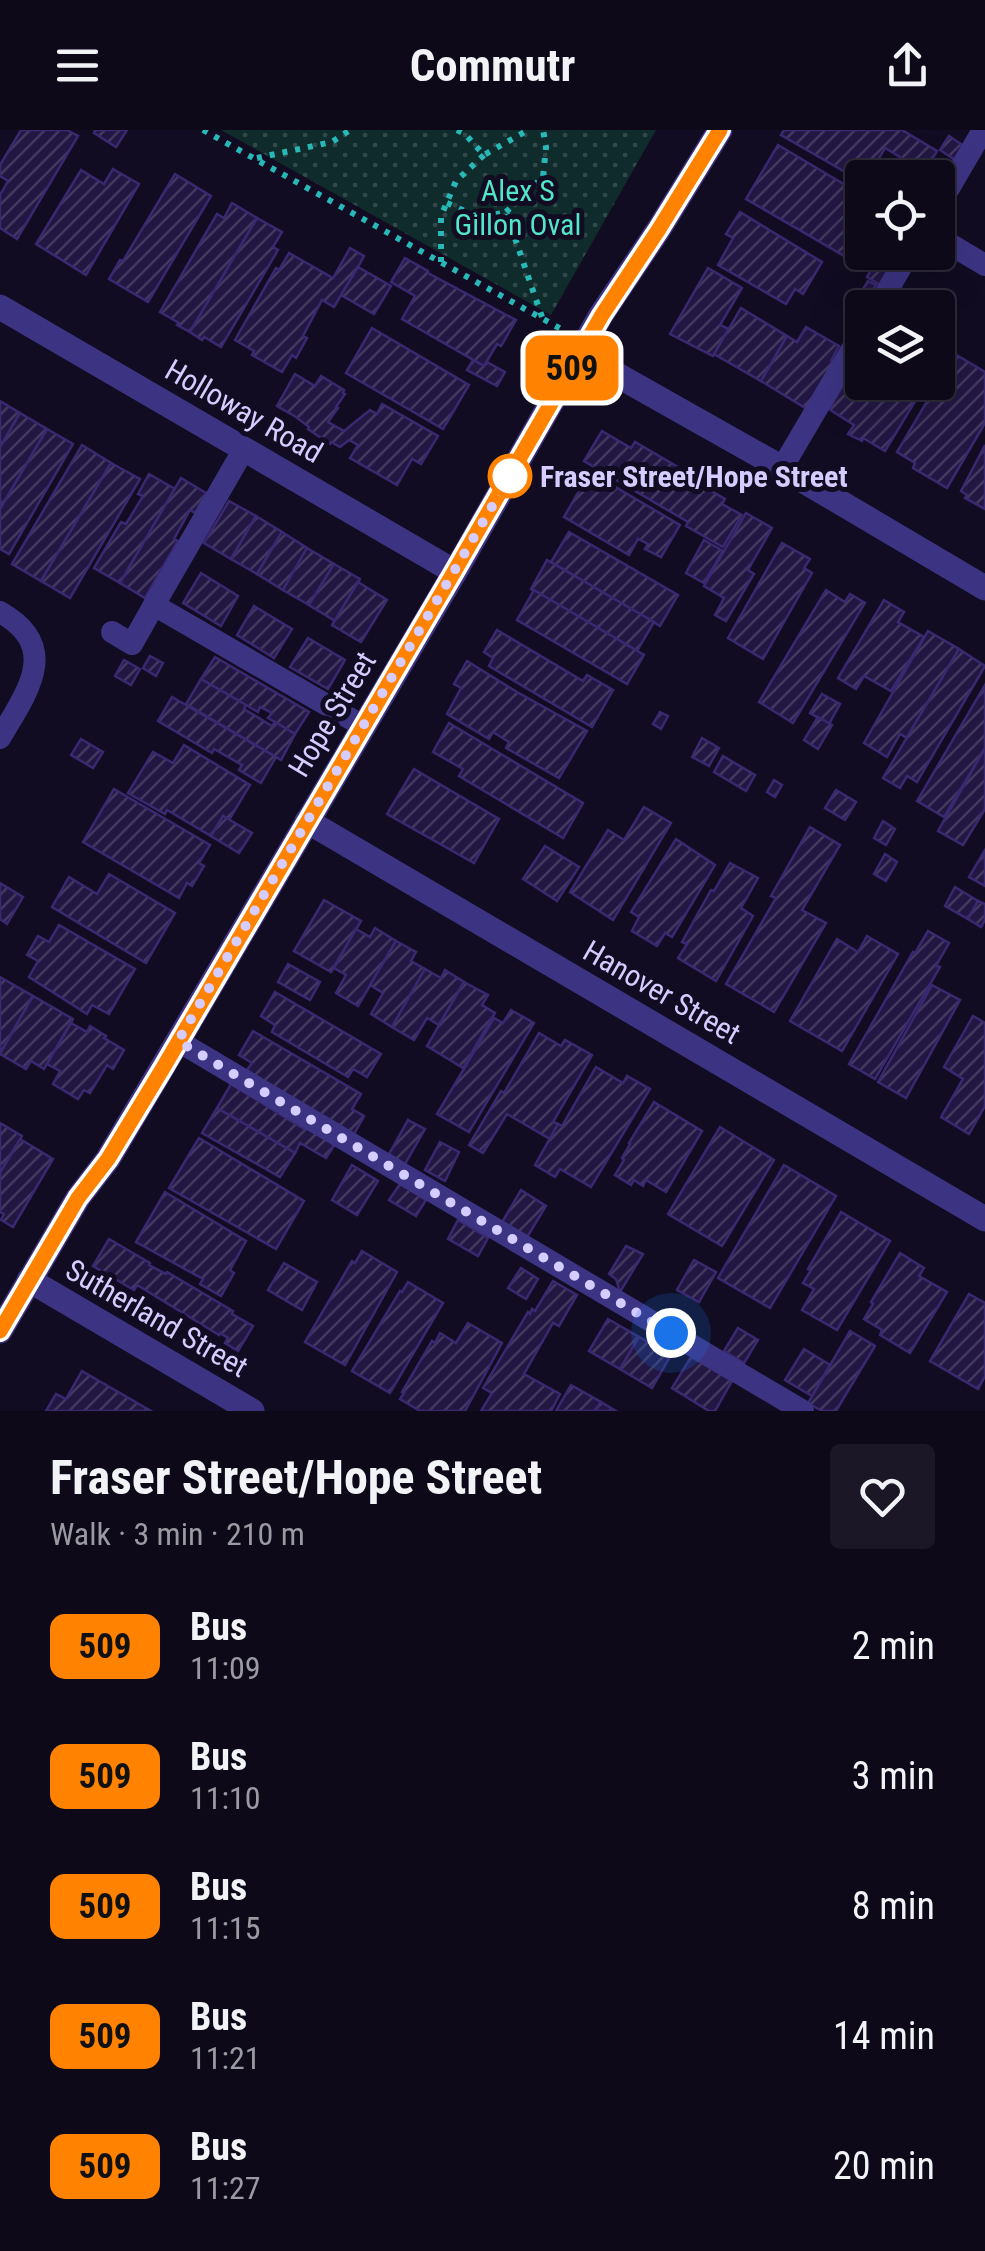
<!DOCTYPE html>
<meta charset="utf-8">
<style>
body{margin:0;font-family:"Roboto Condensed",sans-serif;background:#1b1726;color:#f1f3f6;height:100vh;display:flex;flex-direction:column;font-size:38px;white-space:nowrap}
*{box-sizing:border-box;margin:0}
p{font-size:32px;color:#9a9aa2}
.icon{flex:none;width:55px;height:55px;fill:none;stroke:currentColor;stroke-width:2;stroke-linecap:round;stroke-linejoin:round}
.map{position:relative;height:1281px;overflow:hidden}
.details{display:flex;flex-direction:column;background:#0d0919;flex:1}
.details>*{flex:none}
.badge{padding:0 20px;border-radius:15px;font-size:35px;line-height:65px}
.fabs{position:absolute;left:845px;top:30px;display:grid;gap:20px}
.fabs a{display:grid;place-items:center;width:110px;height:110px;border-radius:10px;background:#0d0919;box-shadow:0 10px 40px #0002,0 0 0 2px #2d2a38;font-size:50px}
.you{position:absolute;width:50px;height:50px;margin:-25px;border:8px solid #fff;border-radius:50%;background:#1a73e8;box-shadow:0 0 0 15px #1a73e833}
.map>.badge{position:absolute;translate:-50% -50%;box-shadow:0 0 0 5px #fff}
.round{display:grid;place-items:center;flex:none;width:105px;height:105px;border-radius:10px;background:#1b1726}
.headline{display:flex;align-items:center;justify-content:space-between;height:170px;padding:0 50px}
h1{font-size:48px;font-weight:700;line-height:75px}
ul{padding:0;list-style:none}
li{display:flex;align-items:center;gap:30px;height:130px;padding:0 50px}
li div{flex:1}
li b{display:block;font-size:38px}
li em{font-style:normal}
li .badge{min-width:110px;font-weight:700;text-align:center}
header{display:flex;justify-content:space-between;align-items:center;height:130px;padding:0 50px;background:#0d0919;font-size:45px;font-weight:700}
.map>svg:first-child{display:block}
</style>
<header><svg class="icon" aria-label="menu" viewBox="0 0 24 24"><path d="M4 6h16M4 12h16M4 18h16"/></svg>Commutr<svg class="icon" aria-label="share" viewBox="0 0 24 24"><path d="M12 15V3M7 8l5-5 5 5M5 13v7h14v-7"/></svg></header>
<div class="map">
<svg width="985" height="1281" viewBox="0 0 985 1281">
<defs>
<pattern id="park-dots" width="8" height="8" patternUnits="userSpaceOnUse" patternTransform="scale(2.5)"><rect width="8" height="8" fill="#0f2b2b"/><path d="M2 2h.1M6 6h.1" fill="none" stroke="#31494b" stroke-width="1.8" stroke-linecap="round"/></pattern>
<pattern id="building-hatch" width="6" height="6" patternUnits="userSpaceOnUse" patternTransform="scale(2.5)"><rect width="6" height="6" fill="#221743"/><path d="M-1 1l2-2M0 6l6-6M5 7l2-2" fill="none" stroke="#41385f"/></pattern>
</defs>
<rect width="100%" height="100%" fill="#110c21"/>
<path fill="url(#park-dots)" d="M221,0H656L551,185Z"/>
<g fill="url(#building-hatch)" stroke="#3a2870" stroke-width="2.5">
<path d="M21,0H67L78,6L17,109L0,98V65L8,51L0,46V35Z"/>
<path d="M95,0H127L116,17L94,3Z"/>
<path d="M784,0H902L937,21L925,42L885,18L868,48L859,50L781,5Z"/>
<path d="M949,6L964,16L955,30L940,20Z"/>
<path d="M778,15L862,65V111L851,130L746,69Z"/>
<path d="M113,39L139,54L86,145L36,114L81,40L104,54Z"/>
<path d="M175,44L211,66L148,172L109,149L120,130L123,131Z"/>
<path d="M232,73L257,88L190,202L177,195L179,193L160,182L217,84L224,88Z"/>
<path d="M740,82L822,132L803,164L795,159L786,174L718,135L733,108L726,104Z"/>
<path d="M257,88L282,102L273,117L278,120L221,217L204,207L202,210L190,202Z"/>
<path d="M350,118L364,126L358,137L334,177L322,170L303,206L307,208L296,228L292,225L282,242L252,225L254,221L235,210L276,138L279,140L289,123L333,148Z"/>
<path d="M881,122H901L882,156L867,147Z"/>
<path d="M405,128L428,141V143L516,190L501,216L497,214L484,236L402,189L415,166L391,152Z"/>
<path d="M358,137L391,156L374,184L341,165Z"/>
<path d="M708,138L742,158L720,195L729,199L713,226L670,204Z"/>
<path d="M868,151L876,155L858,185L850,181Z"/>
<path d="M903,159L935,178H891Z"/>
<path d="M741,178L787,206L761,251L714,224Z"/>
<path d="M938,179L956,190L938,221Z"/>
<path d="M806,197L839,216L831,231L835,233L807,279L761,251L787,206L797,212Z"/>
<path d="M372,198L469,255L443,299L346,243Z"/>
<path d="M862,223V252H921L925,255L885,321L863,308L862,311L848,304L854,295L829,279Z"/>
<path d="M955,224L985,242V293L947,358L913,338L915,333L897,322Z"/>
<path d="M473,230L484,236L487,232L505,242L497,256L467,240Z"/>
<path d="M295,244L315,256L321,246L344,260L343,263L345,264L336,277L338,278L328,292L344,301L370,280L377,284L382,274L438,306L421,334L412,329L397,355L350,328L358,315L349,310L340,317L331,312L330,314L308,299L309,297L296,287L277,276Z"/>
<path d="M0,271L20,283L0,317Z"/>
<path d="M20,283L47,299L0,379V317Z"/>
<path d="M47,299L73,314L9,424L0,419V379Z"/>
<path d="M602,301L631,318L635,312L712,357L710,360L725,369L722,374L742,385L723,417L686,396L688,392L584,331Z"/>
<path d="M82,315L111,333L41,451L12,434Z"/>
<path d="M985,315V379L965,368L967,365L961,361Z"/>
<path d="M111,333L140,349L70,468L41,451Z"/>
<path d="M590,342L680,395L661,427L645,419L648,414L638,409L629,425L564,387Z"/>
<path d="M149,344L175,359L120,453L94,438L121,392L126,394L143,366L138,364Z"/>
<path d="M181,348L206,363L195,383L190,380L174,409L178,411L145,468L120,453Z"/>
<path d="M229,371L256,386L231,429L204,413Z"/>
<path d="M746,383L772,398L748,440L754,444L726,491L715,485L724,468L704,456Z"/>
<path d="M256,386L282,402L257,444L231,429Z"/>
<path d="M282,402L307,418L283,460L257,444Z"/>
<path d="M569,402L678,465L660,496L551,432Z"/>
<path d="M704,410L723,421L704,453L686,443Z"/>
<path d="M782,413L810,429L804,438L812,443L763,529L728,508Z"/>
<path d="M307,418L334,434L309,475L283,460Z"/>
<path d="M547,430L654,492L637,521L531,459Z"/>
<path d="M334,434L360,449L335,491L309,475Z"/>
<path d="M201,443L238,466L221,496L183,473Z"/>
<path d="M358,452L387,470L361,512L332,495Z"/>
<path d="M534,460L644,525L627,554L517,490Z"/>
<path d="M826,460L845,472L850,464L865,473L793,593L759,572Z"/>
<path d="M884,470L904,482L898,492L924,507L891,561L864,546L856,559L838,548Z"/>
<path d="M254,476L292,499L274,528L237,505Z"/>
<path d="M497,500L583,551L587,545L613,560L592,597L489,536L493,528L484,522Z"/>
<path d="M928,501L959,519L907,608L900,604L887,627L864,613Z"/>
<path d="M308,508L345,530L328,559L290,537Z"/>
<path d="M959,519L985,536L917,652L907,646L900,658L883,648Z"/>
<path d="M150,526L163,533L156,546L143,538Z"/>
<path d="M215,527L309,582L295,604L268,588L272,583L260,577L258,582L201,549Z"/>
<path d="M124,530L140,539L131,555L115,546Z"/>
<path d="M467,531L517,562L587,601L559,648L506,618L509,612L493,602L489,609L447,584L461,558L454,554Z"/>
<path d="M201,549L246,575L244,579L272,596L275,592L295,604L281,630L186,574Z"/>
<path d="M985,555V618L944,687L917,671Z"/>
<path d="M822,564L840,574L829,594L810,583Z"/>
<path d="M172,567L276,627L261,653L239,640L242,635L214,619L212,623L158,591Z"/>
<path d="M660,582L668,586L661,599L653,594Z"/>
<path d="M818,587L832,595L818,619L804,610Z"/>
<path d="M449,593L583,673L563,708L459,646L463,639L433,622Z"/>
<path d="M702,608L719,618L709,636L692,627Z"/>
<path d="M81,609L103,622L93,638L71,625Z"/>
<path d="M184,615L250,655L229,690L223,686L211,706L167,680L165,684L128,663L153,622L173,633Z"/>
<path d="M985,618V679L963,715L938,701Z"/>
<path d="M723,626L755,645L746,661L714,642Z"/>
<path d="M414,639L499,689L474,733L387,684Z"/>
<path d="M774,650L782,655L775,667L767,662Z"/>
<path d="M114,659L210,715L199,733L204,736L192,756L187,753L179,768L83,712Z"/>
<path d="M836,660L856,672L845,690L825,678Z"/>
<path d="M644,677L671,693L613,790L570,762L608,700L624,710Z"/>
<path d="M223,686L252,703L239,723L211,706Z"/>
<path d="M883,691L895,699L886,715L874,708Z"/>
<path d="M810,697L840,715L802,780L826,793L774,882L726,854L776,768L771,766Z"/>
<path d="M676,709L715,735L672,807L665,803L657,816L632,801L639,787L631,782Z"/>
<path d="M545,716L579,737L557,771L523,749Z"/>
<path d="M985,720V756L969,747Z"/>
<path d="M885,724L897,732L886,751L874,744Z"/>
<path d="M730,733L758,748L741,778L753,786L716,851L678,828L687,814L682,812L711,760L714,761Z"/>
<path d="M109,744L175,783L146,833L52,777L69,747L97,764Z"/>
<path d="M0,753L23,767L7,794L0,789Z"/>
<path d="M955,757L978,771L968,789L945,776Z"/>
<path d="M324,770L361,791L331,842L294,821Z"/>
<path d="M978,771L985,774V790L981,797L968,789Z"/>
<path d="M59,795L135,839L109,884L92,875L87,884L29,847L38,831L27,825L38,806L49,812Z"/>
<path d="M375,798L396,811L358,876L336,863L346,845L334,838L356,799L370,807Z"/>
<path d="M928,801L949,813L936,836L940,837L875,949L849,934L913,822L915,823Z"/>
<path d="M867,806L898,824L842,921L790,891L837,809L858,822Z"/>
<path d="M396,811L416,822L411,831L425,839L392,897L371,884L383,863L370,855Z"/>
<path d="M288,834L320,852L310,870L278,852Z"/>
<path d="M425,839L441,848L445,840L464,852L439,895L427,888L414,910L392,897Z"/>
<path d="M0,847L33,866L0,923Z"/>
<path d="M464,852L488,865L482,875L495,883L463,938L427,916Z"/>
<path d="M932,855L960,870L906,968L878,952Z"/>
<path d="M275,862L381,924L367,947L353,939L348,947L272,902L275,895L261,886Z"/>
<path d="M33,866L73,889L44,939L31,931L26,939L0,924Z"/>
<path d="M511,880L534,893L469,1002L437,984L494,888L503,893Z"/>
<path d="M973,886L985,893V976L969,1004L941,987L963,949L944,937Z"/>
<path d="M71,893L87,902L90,896L106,906L104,908L124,920L113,939L107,935L90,963L84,960L78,969L53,954L60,941L47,934Z"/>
<path d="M253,901L361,964L352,979L364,986L353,1006L247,940L252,933L239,925Z"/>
<path d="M539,903L561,916L565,910L592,925L553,992L558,994L550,1009L507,984L483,1023L469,1015L501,961L504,963Z"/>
<path d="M596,937L623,953L627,946L650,959L591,1057L560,1039L555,1047L535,1035L558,994L562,996Z"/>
<path d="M231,954L304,999L305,997L335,1014L326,1028L300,1013L295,1023L217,978Z"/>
<path d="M654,972L702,1001L666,1062L646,1050L643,1056L634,1050L631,1055L615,1045L624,1030L622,1028L630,1014L629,1013Z"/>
<path d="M217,978L295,1023L280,1047L202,1003Z"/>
<path d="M408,990L425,999L405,1034L389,1024Z"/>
<path d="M0,993L22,1006L0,1043Z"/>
<path d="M720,997L774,1030L722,1116L668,1084Z"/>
<path d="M199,1008L304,1071L276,1119L169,1058Z"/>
<path d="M20,1009L53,1029L13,1097L1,1090L4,1084L0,1082V1043Z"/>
<path d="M440,1012L459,1022L445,1051L425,1040Z"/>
<path d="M352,1035L378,1051L357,1085L332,1070Z"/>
<path d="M784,1035L836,1066L770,1178L718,1148Z"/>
<path d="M400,1054L426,1070L416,1086L389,1070Z"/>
<path d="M521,1060L546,1076L526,1109L501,1094Z"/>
<path d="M165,1062L246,1111L230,1140L234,1143L221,1166L200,1154L203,1149L136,1112Z"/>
<path d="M841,1082L890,1111L837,1200L802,1180L814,1159L803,1153L811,1140L808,1139Z"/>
<path d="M458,1090L488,1108L478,1126L448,1109Z"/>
<path d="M109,1109L150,1133L149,1135L166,1144L167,1142L233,1181L232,1184L253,1196L238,1221L225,1213L228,1208L220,1203L219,1205L137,1155L134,1160L93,1136Z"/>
<path d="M626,1116L643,1124L620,1162L616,1149L609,1144Z"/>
<path d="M362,1121L397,1142L345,1235L305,1212L352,1131L355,1133Z"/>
<path d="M900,1123L924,1138L919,1146L947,1162L910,1223L880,1205L882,1200L864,1189L873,1174L871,1172Z"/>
<path d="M694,1130L716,1142L699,1172L677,1160Z"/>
<path d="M284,1133L317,1152L302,1180L268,1160Z"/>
<path d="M521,1138L538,1149L526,1169L508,1158Z"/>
<path d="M553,1151L577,1165L559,1196L553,1193L524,1244L560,1264L551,1281H481L492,1263L483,1258L528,1182L530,1184L532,1179L535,1181Z"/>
<path d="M408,1152L443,1173L390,1263L352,1241L400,1161L402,1162Z"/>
<path d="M969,1164L985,1173V1246L978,1259L930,1231Z"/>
<path d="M608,1189L639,1207L620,1239L589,1221Z"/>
<path d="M468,1193L502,1213L465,1281H420L400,1269L404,1263L402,1262L432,1211L435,1213L440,1203L456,1213Z"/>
<path d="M738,1198L758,1210L744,1233L724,1221Z"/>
<path d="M850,1201L875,1216L836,1281H822L808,1273Z"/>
<path d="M639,1207L671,1225L652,1258L620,1239Z"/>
<path d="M804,1219L830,1235L812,1266L785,1250Z"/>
<path d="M691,1227L732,1251L715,1281H709L672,1258Z"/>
<path d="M82,1241L151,1281H46L56,1264L66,1269Z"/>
<path d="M571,1255L601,1272L595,1281H556Z"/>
<path d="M601,1272L616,1281H595Z"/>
</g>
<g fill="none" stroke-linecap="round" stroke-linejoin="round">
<g stroke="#27b8b7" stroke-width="6" stroke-dasharray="5 8" stroke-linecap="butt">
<path d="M203,0L561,199"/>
<path d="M457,0L465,4L484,25L528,0"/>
<path d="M257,28L332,12L350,0"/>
<path d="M447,73L480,88L506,82L542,187"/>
<path d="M506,82L543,47L546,17L543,0"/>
<path d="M441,132V86L456,51L484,25"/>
</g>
<g stroke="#3c3483" stroke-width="22">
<path d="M938,77L983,0"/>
<path d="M938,107L985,135"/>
<path d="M877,178L910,122"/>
<path d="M244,319L154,475L363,596"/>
<path d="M782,338L862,202"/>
<path d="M0,482C62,517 27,562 0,608"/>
<path d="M112,502L132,514L154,475"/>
<path d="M178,911L803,1281"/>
</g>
<g stroke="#3c3483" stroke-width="25">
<path d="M0,177L455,442"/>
<path d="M580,224L782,338L985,458"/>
<path d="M307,691L985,1089"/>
<path d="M29,1150L252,1281"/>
</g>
<path stroke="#3c3483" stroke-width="25" d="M0,1201L78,1068L108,1029L178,911L455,442L601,185L659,99L720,0"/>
</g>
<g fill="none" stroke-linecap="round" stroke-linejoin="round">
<defs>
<path id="line" d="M0,1201L78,1068L108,1029L163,938L454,442L602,185L659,99L720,0"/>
</defs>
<use href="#line" stroke="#fff" stroke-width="22"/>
<use href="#line" stroke="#ff8200" stroke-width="15"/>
<path stroke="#d5ccff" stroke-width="10" stroke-dasharray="0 18" d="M510,346L178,911L671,1203"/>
</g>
<circle fill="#fff" stroke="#ff8200" stroke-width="5" cx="510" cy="346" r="20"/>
<g text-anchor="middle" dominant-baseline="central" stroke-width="10" stroke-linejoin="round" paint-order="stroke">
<g font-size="30" fill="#52e5c9" stroke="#110c21">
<text x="518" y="60">Alex S<tspan x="518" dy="34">Gillon Oval</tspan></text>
</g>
<g font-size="30" fill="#d5ccff" stroke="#110c21">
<text transform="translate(244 281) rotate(30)">Holloway Road</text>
<text transform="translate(332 584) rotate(-59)">Hope Street</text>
<text transform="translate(662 862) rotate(30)">Hanover Street</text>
<text transform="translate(157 1188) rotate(30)">Sutherland Street</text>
</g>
<g font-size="30" font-weight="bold" fill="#d5ccff" stroke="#110c21" text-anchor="start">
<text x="540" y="346">Fraser Street/Hope Street</text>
</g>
</g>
</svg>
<div class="fabs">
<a><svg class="icon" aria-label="locate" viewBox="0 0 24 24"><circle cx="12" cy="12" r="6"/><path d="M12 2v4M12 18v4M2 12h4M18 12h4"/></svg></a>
<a><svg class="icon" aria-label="layers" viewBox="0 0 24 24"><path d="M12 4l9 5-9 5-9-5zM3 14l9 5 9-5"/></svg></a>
</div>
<div class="you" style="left:671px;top:1203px"></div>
<b class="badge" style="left:572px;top:238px;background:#ff8200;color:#111">509</b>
</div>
<section class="details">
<div class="headline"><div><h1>Fraser Street/Hope Street</h1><p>Walk · 3 min · 210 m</p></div><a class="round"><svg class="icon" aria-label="heart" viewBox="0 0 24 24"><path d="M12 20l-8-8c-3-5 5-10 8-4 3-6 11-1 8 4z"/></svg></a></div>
<ul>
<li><span class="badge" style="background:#ff8200;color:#111">509</span><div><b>Bus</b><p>11:09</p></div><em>2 min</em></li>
<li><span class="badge" style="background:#ff8200;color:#111">509</span><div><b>Bus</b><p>11:10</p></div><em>3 min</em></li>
<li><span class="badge" style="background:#ff8200;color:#111">509</span><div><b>Bus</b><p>11:15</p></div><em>8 min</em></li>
<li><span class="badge" style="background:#ff8200;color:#111">509</span><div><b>Bus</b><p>11:21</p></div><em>14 min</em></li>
<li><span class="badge" style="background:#ff8200;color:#111">509</span><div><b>Bus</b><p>11:27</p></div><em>20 min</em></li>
</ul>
</section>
